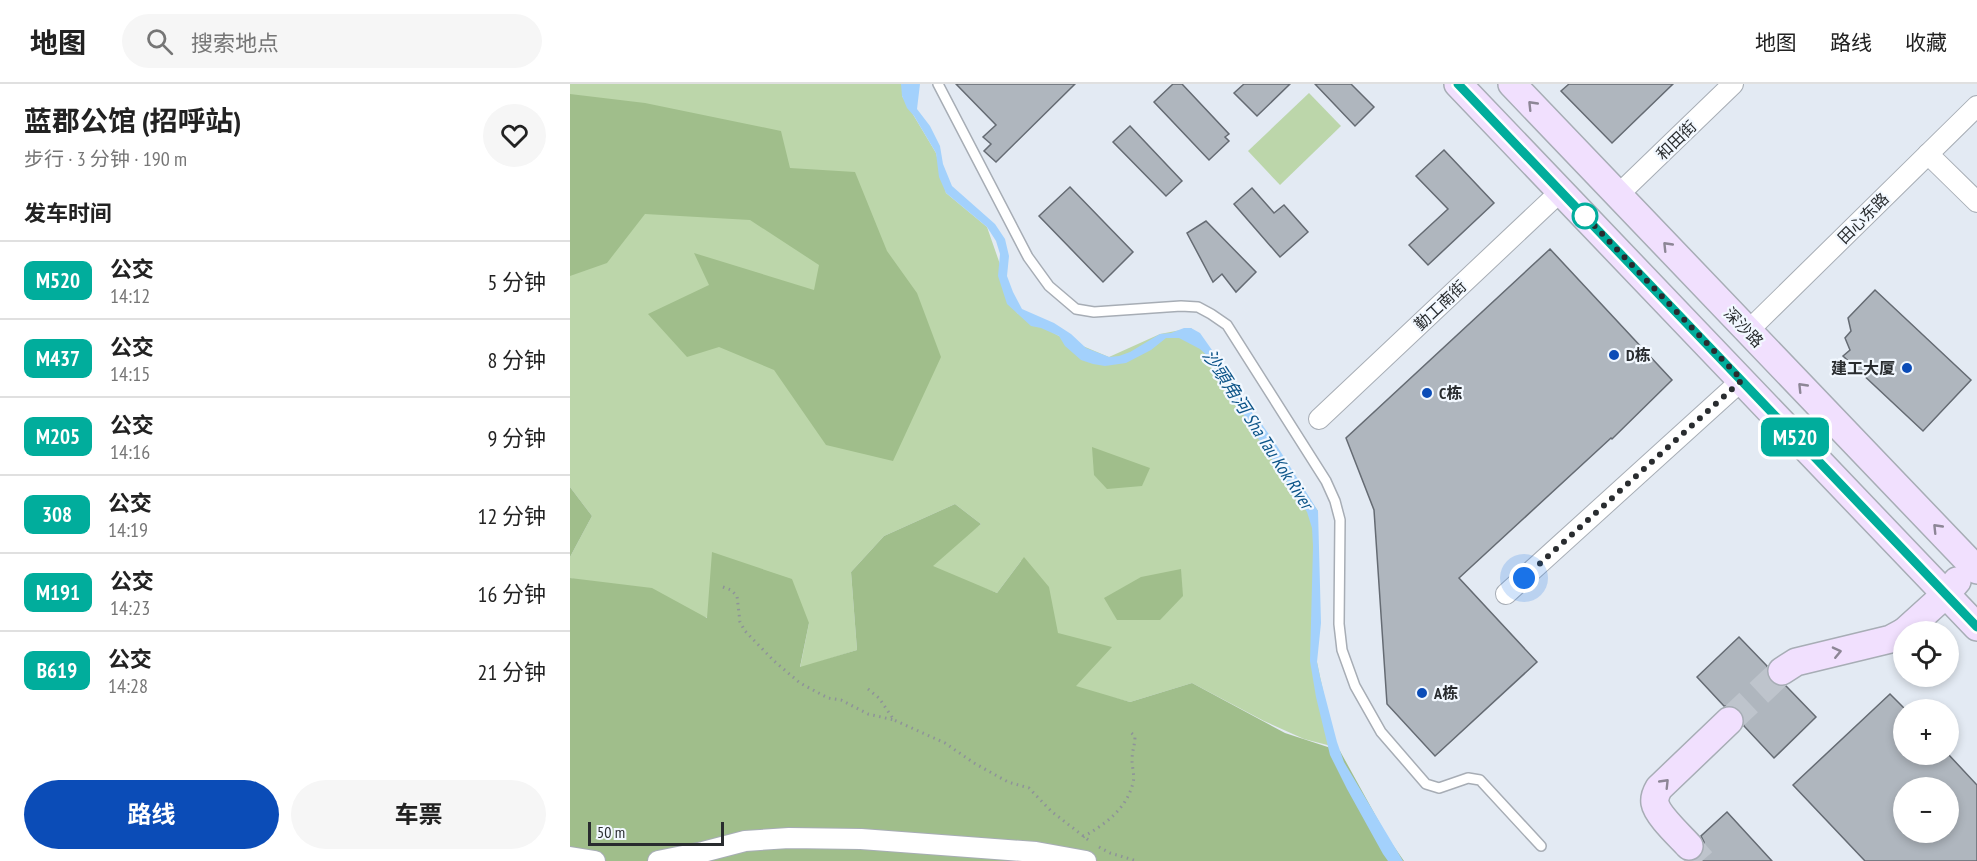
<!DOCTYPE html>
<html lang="zh">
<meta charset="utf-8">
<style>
body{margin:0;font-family:"PT Sans Narrow","Noto Sans SC",sans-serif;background:#f6f6f6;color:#222;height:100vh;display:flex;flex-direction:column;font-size:22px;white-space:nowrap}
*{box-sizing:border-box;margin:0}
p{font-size:20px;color:#767676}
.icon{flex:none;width:33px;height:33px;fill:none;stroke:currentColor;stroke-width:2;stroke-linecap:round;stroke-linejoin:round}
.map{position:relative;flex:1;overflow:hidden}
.drawer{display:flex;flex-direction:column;background:#fff;width:570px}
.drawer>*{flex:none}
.badge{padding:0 12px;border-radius:9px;font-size:21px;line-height:39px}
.buttons{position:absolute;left:1323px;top:537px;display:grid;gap:12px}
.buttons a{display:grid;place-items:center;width:66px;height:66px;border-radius:50%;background:#fff;box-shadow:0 3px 9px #0003;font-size:30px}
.scale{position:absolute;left:18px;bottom:15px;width:136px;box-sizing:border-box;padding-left:6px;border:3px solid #292c2f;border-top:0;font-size:16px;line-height:21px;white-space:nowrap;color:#292c2f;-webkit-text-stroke:4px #f2f8ff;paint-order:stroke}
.you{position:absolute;width:30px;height:30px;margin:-15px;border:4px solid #fff;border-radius:50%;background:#1a73e8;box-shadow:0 0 0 9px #1a73e833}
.map>.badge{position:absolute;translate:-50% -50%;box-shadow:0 0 0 3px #fff}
h2{padding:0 24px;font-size:22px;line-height:54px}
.round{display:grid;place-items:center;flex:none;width:63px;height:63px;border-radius:32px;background:#f6f6f6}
.summary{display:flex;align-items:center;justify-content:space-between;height:102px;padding:0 24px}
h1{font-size:28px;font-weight:700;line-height:45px}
.action{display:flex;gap:12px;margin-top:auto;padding:12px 24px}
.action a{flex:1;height:69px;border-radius:36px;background:#0b4cb7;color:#fff;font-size:24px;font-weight:700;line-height:69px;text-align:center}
.action a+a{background:#f6f6f6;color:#222}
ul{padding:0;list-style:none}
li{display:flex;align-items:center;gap:18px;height:78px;padding:0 24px;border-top:2px solid #e0e0e0}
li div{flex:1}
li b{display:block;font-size:22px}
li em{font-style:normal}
li .badge{min-width:66px;font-weight:700;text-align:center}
header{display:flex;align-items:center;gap:36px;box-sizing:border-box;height:84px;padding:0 30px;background:#fff;border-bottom:2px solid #e0e0e0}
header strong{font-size:28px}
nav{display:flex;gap:33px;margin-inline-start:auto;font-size:21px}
.search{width:420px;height:54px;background:#f6f6f6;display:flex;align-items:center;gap:15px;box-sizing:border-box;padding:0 21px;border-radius:33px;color:#767676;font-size:22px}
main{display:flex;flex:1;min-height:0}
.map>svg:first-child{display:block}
</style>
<header>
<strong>地图</strong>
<div class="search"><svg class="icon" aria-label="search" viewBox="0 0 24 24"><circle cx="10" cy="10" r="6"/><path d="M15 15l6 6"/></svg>搜索地点</div>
<nav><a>地图</a><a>路线</a><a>收藏</a></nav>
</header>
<main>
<section class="drawer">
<div class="summary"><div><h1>蓝郡公馆 (招呼站)</h1><p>步行 · 3 分钟 · 190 m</p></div><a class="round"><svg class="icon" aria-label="heart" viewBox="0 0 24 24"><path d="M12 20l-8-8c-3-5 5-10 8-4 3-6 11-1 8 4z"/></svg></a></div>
<h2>发车时间</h2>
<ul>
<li><span class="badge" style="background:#01ad9c;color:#fff">M520</span><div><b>公交</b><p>14:12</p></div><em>5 分钟</em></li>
<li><span class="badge" style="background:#01ad9c;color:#fff">M437</span><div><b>公交</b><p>14:15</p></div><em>8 分钟</em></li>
<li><span class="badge" style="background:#01ad9c;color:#fff">M205</span><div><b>公交</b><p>14:16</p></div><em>9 分钟</em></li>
<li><span class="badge" style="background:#01ad9c;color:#fff">308</span><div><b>公交</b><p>14:19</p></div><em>12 分钟</em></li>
<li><span class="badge" style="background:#01ad9c;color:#fff">M191</span><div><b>公交</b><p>14:23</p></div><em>16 分钟</em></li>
<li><span class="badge" style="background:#01ad9c;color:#fff">B619</span><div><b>公交</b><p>14:28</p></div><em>21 分钟</em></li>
</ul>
<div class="action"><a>路线</a><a>车票</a></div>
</section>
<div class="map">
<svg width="1407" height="777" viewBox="0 0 1407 777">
<rect width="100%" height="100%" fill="#e3eaf3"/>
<g fill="#bcd6aa">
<path d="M0,0H337L332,12L366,69L376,109L417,143L447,229L489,252L539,273L590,250L621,244L748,427L743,462L747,578L765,663L734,655L694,637L622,599L560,618L498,602L482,553L451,477L427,509L357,483L411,440L385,420L314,452L281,488L287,566L230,584L239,539L138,534L0,494V473L22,432L0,403Z"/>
<path d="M739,9L771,42L710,101L678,67Z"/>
</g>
<g fill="#a0be8b">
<path d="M0,10L75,19L211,47L220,84L285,88L317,167L347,209L371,273L323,377L256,361L204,286L149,263L117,273L78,230L139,201L124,169L244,206L249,181L180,136L75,130L37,179L0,192Z"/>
<path d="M522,363L580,384L572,402L537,405L524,391Z"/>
<path d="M0,403L22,432L0,473Z"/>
<path d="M385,420L411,440L363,482L427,509L454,473L479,503L488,549L542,563L506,602L560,618L622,599L715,649L770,667L818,754L834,777H0V494L82,504L137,534L142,468L222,495L239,539L230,583L287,566L281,488L314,452Z"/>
<path d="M611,485L613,512L590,536H547L534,514L571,493Z"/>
</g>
<path fill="#a3d1fc" d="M331,0H350L347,25L360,42L370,62L373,80L382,102L425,140L435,155L439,172L437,192L443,208L452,225L484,239L501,250L516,264L539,273L549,272L560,268L590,250L601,249L614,244H621L630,249L661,293L679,325L691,339L707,362L748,427L751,539L747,578L750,593L767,658L774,678L833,777H818L813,770L777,705L760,671L746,613L740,577L743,462L742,444L737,428L678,339L647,281L630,265L609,254H596L581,266L556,279L535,282L523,280L511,276L495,262L489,252L471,244L461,242L437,220L428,192L430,170L426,157L417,143L376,109L369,93L366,69L344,32L337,24L332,12Z"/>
<g fill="#afb6be" stroke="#656b73" stroke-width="1.5" fill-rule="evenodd">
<path d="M386,0H505L426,78L414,67L421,60L413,53L426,41Z"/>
<path d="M603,0H612L659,50L655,53L659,57L639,76L584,18Z"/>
<path d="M674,0H720L687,32L664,9Z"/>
<path d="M745,0H781L804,23L785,42Z"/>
<path d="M999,0H1103L1042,59L991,7Z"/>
<path d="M560,42L612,97L596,112L543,58Z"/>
<path d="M874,66L924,119L858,181L839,161L878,125L846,92Z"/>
<path d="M500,103L563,168L533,198L469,132Z"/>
<path d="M682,104L704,129L714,121L738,148L710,173L664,120Z"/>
<path d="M636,137L686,188L666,208L652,190L643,198L617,149Z"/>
<path d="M980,165L1102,296L1042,355L1041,354L889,494L967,578L865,672L817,620L804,426L776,354Z"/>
<path d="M1305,206L1401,296L1353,347L1273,272L1280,266L1275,254L1281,247L1278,234Z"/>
<path d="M1169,553L1197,582L1196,588L1199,596L1205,601L1216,602L1246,633L1204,674L1174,642V634L1170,626L1163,622H1154L1127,593Z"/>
<path d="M1320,610L1334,624V670H1378L1407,701V777H1295L1223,701ZM1334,704H1378V748H1334Z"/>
<path d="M1157,728L1202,777H1123L1130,773L1134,766V758L1131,752Z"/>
</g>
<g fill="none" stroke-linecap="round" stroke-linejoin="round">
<g stroke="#bec4cc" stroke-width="27" stroke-dasharray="27 14" stroke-linecap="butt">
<path d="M1159,637L1212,587"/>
<path d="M1119,762L1132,777"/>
</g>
<defs>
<path id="service" d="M368,0L458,173L479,202L506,225L524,228L611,222L628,223L641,230L657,241L756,397L765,417L770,436L769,540L772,566L785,602L811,648L856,700L869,704L898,694L910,696L971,762"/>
<g id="minor">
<path d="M1358,70L1407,118"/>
<path d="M1048,111L1163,0"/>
<path d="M1178,247L1407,22"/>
<path d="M749,335L991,107"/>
<path d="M936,510L1172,296"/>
<path d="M0,773L25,777"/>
<path d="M88,777L133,768L175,757L219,754L291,755L466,768L516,777"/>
</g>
<g id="secondary">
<path d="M888,0L1407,543"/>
<path d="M942,0L1407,486"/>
<path d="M1334,548L1376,510L1387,497"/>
<path d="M1212,587L1226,578L1321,555L1334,548"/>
<path d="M1119,762C1110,752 1087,731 1085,719C1084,713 1086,709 1089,704L1159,637"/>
</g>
</defs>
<use href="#service" stroke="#a7adb5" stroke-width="12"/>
<use href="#minor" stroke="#a7adb5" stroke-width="22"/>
<use href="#secondary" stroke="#a7adb5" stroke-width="30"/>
<g stroke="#8e9399" stroke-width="3" stroke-dasharray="1.5 4.5" stroke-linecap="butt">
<path d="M153,503L161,506L167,512L170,538L175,547L204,577L230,599L258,614L271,616L298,630L324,636"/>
<path d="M298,605L309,614L324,636L375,659L404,679L438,698L459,704L481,727L521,758"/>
<path d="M513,753C535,740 556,726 563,699C565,692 562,683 562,676C562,667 565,661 565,652L559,647"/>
<path d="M529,763L540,769L567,777"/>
</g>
<use href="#service" stroke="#fff" stroke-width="9"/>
<use href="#minor" stroke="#fff" stroke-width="20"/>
<use href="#secondary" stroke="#f1e0fe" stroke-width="27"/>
</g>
<defs><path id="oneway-chevron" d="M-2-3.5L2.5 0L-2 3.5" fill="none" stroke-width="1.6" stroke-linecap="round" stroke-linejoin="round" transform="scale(1.5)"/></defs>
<g stroke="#8d8696">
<use href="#oneway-chevron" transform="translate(962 21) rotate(-134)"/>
<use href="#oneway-chevron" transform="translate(1097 162) rotate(-134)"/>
<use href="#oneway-chevron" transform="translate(1232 303) rotate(-134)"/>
<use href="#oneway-chevron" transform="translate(1367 444) rotate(-134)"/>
<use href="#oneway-chevron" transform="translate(1267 568) rotate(-13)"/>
<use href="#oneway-chevron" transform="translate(1095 699) rotate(-46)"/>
</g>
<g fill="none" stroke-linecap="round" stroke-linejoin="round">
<defs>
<path id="line" d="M888,0L1407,543"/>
</defs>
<use href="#line" stroke="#fff" stroke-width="14"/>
<use href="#line" stroke="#01ad9c" stroke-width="9"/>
<path stroke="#292c2f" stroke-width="6" stroke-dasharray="0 10.8" d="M954,494L1172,296L1015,132"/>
</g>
<circle fill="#fff" stroke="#01ad9c" stroke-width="3" cx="1015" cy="132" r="12"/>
<g fill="#0b4cb7" stroke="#f2f8ff" stroke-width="2">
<circle cx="1044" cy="271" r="6"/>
<circle cx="1337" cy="284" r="6"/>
<circle cx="857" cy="309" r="6"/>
<circle cx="852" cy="609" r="6"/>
</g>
<g text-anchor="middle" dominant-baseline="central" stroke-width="4.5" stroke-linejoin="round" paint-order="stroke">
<g font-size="16" fill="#292c2f" stroke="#f2f8ff">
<text transform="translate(1106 56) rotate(-44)">和田街</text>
<text transform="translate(1293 134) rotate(-45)">田心东路</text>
<text transform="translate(870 221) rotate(-43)">勤工南街</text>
<text transform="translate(1174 243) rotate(46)">深沙路</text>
</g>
<g font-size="16" font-weight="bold" fill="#292c2f" stroke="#f2f8ff" text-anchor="start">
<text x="1056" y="271">D栋</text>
<text x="1325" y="284" text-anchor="end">建工大厦</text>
<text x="869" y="309">C栋</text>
<text x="864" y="609">A栋</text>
</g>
<g font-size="18" font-style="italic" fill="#0c5488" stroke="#f2f8ff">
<text transform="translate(688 345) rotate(57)">沙頭角河 Sha Tau Kok River</text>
</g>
</g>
</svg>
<div class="buttons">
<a><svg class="icon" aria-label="locate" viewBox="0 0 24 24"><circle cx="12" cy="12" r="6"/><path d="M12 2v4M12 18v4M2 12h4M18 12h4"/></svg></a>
<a>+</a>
<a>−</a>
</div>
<div class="scale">50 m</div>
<div class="you" style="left:954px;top:494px"></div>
<b class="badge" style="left:1225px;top:353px;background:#01ad9c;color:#fff">M520</b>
</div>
</main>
